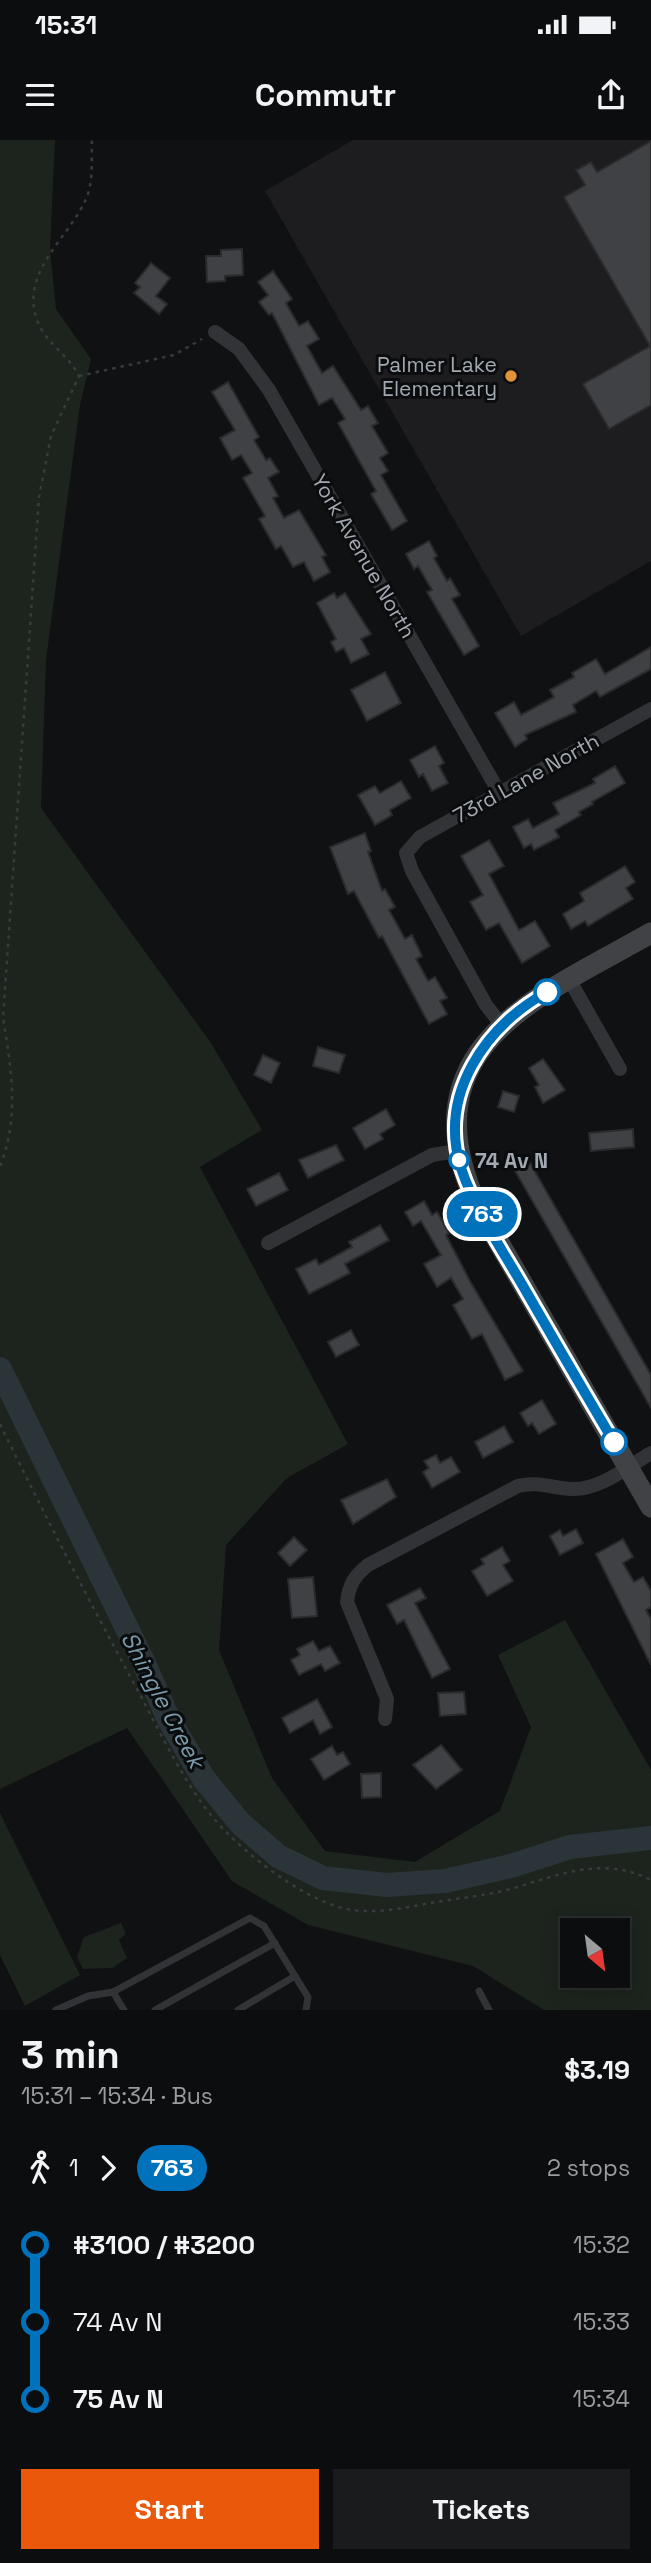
<!DOCTYPE html>
<meta charset="utf-8">
<style>
body{margin:0;font-family:"Space Grotesk",sans-serif;background:#1a1b1c;color:#f1f3f6;height:100vh;display:flex;flex-direction:column;font-size:26px;white-space:nowrap}
*{box-sizing:border-box;margin:0}
p{font-size:23px;color:#9a9c9e}
.icon{flex:none;width:38px;height:38px;fill:none;stroke:currentColor;stroke-width:2;stroke-linecap:round;stroke-linejoin:round}
.map{position:relative;height:1870px;overflow:hidden}
.sheet{display:flex;flex-direction:column;background:#0c0d0e;flex:1}
.sheet>*{flex:none}
.badge{padding:0 14px;border-radius:23px;font-size:24px;line-height:46px}
.needle{width:46px;rotate:151deg}
.tools{position:absolute;left:560px;top:1778px;display:grid;gap:14px}
.tools a{display:grid;place-items:center;width:70px;height:70px;border-radius:0px;background:#0c0d0e;box-shadow:0 4px 18px #0003,0 0 0 2px #2c2d2e;font-size:35px}
.map>.badge{position:absolute;translate:-50% -50%;box-shadow:0 0 0 4px #fff}
.legs{display:flex;align-items:center;gap:10px;height:77px;padding:0 21px;font-size:23px}
.legs p{margin-inline-start:auto}
.head{display:flex;align-items:center;justify-content:space-between;height:119px;padding:0 21px}
h1{font-size:38px;font-weight:700;line-height:52px}
.primary-button{display:flex;gap:14px;margin-top:auto;padding:14px 21px}
.primary-button a{flex:1;height:80px;border-radius:0px;background:#ea580c;color:#fff;font-size:28px;font-weight:700;line-height:80px;text-align:center}
.primary-button a+a{background:#1a1b1c;color:#f1f3f6}
ul{padding:0 21px;list-style:none}
li{display:flex;align-items:center;gap:24px;height:77px;font-size:26px}
li i{display:grid;place-items:center;width:10px;height:100%;margin:0 9px;background:currentColor}
li i::after{content:'';width:18px;height:18px;margin:-9px;border:5px solid;border-radius:50%;background:#0c0d0e}
li p{margin-inline-start:auto}
li:first-child i{background:linear-gradient(#0000 50%,currentColor 0)}
li:last-child i{background:linear-gradient(currentColor 50%,#0000 0)}
.status{display:flex;justify-content:space-between;align-items:center;height:49px;padding:0 35px;background:#0c0d0e;direction:ltr}
.status svg{height:19px;fill:currentColor}
header{display:flex;justify-content:space-between;align-items:center;height:91px;padding:0 21px;background:#0c0d0e;font-size:32px;font-weight:700}
.map>svg:first-child{display:block}
</style>
<div class="status"><b>15:31</b><svg viewBox="0 0 49 12"><path d="M0 12V9h3v3zM5 12V6h3v6zM10 12V3h3v9zM15 12V0h3v12zM26 1h20v11H26zM47 4h2v5h-2z"/></svg></div>
<header><svg class="icon" aria-label="menu" viewBox="0 0 24 24"><path d="M4 6h16M4 12h16M4 18h16"/></svg>Commutr<svg class="icon" aria-label="share" viewBox="0 0 24 24"><path d="M12 15V3M7 8l5-5 5 5M5 13v7h14v-7"/></svg></header>
<div class="map">
<svg width="651" height="1870" viewBox="0 0 651 1870">
<rect width="100%" height="100%" fill="#101112"/>
<path fill="#1d1d1f" d="M353,0H651V421L521,496L265,51Z"/>
<g fill="#1d241d" fill-rule="evenodd">
<path d="M0,0H55L50,109L56,169L91,219L80,265L46,520L41,668L211,903L262,990L200,1027L348,1304L287,1338L226,1405L219,1510L272,1638L325,1711L415,1722L500,1671L531,1587L498,1515L565,1480L651,1630V1870H544L473,1826L308,1785L232,1741L127,1588L0,1649ZM572,1790H618V1836H572Z"/>
<path d="M0,1673L80,1835L25,1866L0,1815Z"/>
<path d="M121,1783L126,1794L119,1800L127,1818L112,1828L83,1829L77,1817L84,1797Z"/>
</g>
<g fill="none" stroke-linecap="round" stroke-linejoin="round">
<path stroke="#2b3439" stroke-width="24" d="M0,1229L142,1519L169,1580L204,1639L240,1683L278,1716L323,1738L387,1745L445,1741L511,1726L570,1707L651,1698"/>
</g>
<g fill="#3f4145" stroke="#2b2b2e" stroke-width="2">
<path d="M651,1V265L609,289L583,244L650,206L564,57L585,45L576,30L591,22L597,32Z"/>
<path d="M242,109L243,135L225,136V141L207,142L206,116H221V110Z"/>
<path d="M151,123L170,138L156,156L167,164L159,174L134,153L140,147L135,143Z"/>
<path d="M273,131L292,159L286,163L299,186L308,181L319,199L307,206L322,233L333,226L361,270L368,266L378,283L372,286L388,313L380,318L388,331L381,335L407,381L392,390L371,354L376,351L338,283L345,279L332,258L319,265L272,173L269,175L259,162L268,155L258,142Z"/>
<path d="M228,242L259,297L254,300L266,320L270,318L279,332L268,338L278,356L273,358L284,378L299,370L326,415L322,417L330,432L314,441L304,422L293,427L281,406L276,409L259,379L265,376L243,338L252,333L241,315L232,320L220,298L235,290L212,252Z"/>
<path d="M429,401L437,416L434,418L447,441L450,438L460,455L452,459L479,506L464,515L427,452L432,450L418,426L414,429L406,414Z"/>
<path d="M334,453L337,458L345,453L371,494L361,499L369,514L351,523L344,508L336,512L331,502L336,499L317,463Z"/>
<path d="M651,507V529L600,557L596,551L573,565L576,572L525,595L527,599L515,607L495,573L514,562L521,575L554,557L550,550L574,537L572,533L596,519L605,534Z"/>
<path d="M385,532L401,563L367,581L351,550Z"/>
<path d="M435,606L444,623L439,626L448,643L432,651L423,634L419,637L410,620Z"/>
<path d="M615,626L625,643L592,662L593,664L579,672L581,675L555,690L559,697L534,710L531,704L524,708L513,687L528,679L533,688L559,674L553,663L595,643L593,639Z"/>
<path d="M401,641L411,658L390,670L392,675L375,685L358,655L375,646L380,653Z"/>
<path d="M365,693L371,711L368,712L382,751L385,749L395,767L389,770L405,799L412,795L422,816L416,819L428,841L435,837L447,858L440,861L447,874L429,884L382,796L379,798L354,751L348,754L330,707Z"/>
<path d="M489,700L504,726L489,734L519,790L535,781L550,806L522,823L499,783L486,790L470,762L483,755L461,716Z"/>
<path d="M625,726L635,742L626,748L633,759L588,786L585,781L571,789L563,774L584,761L580,753Z"/>
<path d="M318,907L345,915L339,933L313,926Z"/>
<path d="M263,915L280,923L271,943L254,935Z"/>
<path d="M543,919L565,950L543,963L535,947L539,945L529,928Z"/>
<path d="M503,951L519,956L514,972L498,967Z"/>
<path d="M386,969L395,985L380,994L383,999L365,1009L353,988Z"/>
<path d="M633,989L634,1007L591,1011L589,993Z"/>
<path d="M336,1005L344,1020L308,1038L299,1020Z"/>
<path d="M529,1021L651,1235V1268L514,1029Z"/>
<path d="M279,1033L288,1050L256,1066L247,1049Z"/>
<path d="M424,1061L432,1075L437,1072L449,1093L446,1095L471,1143L523,1231L505,1240L482,1194L472,1199L453,1165L463,1159L451,1138L437,1147L424,1124L441,1115L421,1081L413,1086L405,1072Z"/>
<path d="M380,1085L389,1100L345,1124L350,1133L309,1154L296,1129L316,1119L319,1125L352,1107L349,1102Z"/>
<path d="M351,1190L359,1205L336,1217L328,1202Z"/>
<path d="M542,1260L556,1284L539,1294L532,1283L528,1286L520,1273Z"/>
<path d="M504,1286L513,1302L483,1318L475,1302Z"/>
<path d="M436,1315L440,1323L451,1317L460,1332L432,1348L423,1332L429,1328L424,1321Z"/>
<path d="M387,1339L396,1357L353,1384L341,1360Z"/>
<path d="M576,1389L583,1403L560,1415L550,1396L560,1390L563,1396Z"/>
<path d="M294,1397L307,1410L290,1426L278,1413Z"/>
<path d="M623,1399L633,1417L623,1423L634,1442L643,1437L651,1451V1467L646,1470L651,1479V1525L596,1414Z"/>
<path d="M502,1407L510,1421L503,1425L513,1441L487,1456L472,1431L484,1424L481,1419Z"/>
<path d="M313,1437L317,1476L292,1478L288,1439Z"/>
<path d="M420,1448L426,1458L415,1463L450,1529L432,1538L404,1480L397,1484L387,1465Z"/>
<path d="M313,1501L319,1511L330,1506L340,1523L325,1531L321,1524L299,1535L291,1520L300,1515L297,1509Z"/>
<path d="M464,1552L466,1574L440,1576L438,1553Z"/>
<path d="M317,1559L332,1587L320,1594L313,1580L290,1593L282,1578Z"/>
<path d="M441,1605L462,1630L436,1649L413,1625Z"/>
<path d="M332,1606L337,1615L343,1612L350,1624L324,1640L311,1619Z"/>
<path d="M381,1633V1657L362,1658L361,1634Z"/>
</g>
<g fill="none" stroke-linecap="round" stroke-linejoin="round">
<g stroke="#383a3d" stroke-width="2.5" stroke-dasharray="3.5 5" stroke-linecap="butt">
<path d="M79,236L174,215L202,199"/>
<path d="M0,1026C20,977 11,927 3,878L39,357L51,296L79,236C68,214 46,204 37,180C20,131 69,98 86,59C94,41 91,19 92,0"/>
<path d="M0,1284C44,1374 90,1463 138,1551C160,1592 181,1637 210,1674C238,1709 302,1760 347,1769C376,1775 408,1767 436,1762C462,1758 489,1755 514,1748C561,1734 604,1716 651,1740"/>
</g>
<g stroke="#323336" stroke-width="7">
<path d="M479,1851L489,1870"/>
<path d="M56,1870L88,1856L113,1852"/>
<path d="M124,1870L113,1852L250,1778L264,1786L308,1857L306,1870"/>
<path d="M155,1870L275,1803"/>
<path d="M238,1870L295,1836"/>
</g>
<g stroke="#323336" stroke-width="14">
<path d="M215,192L239,209L269,250L499,652"/>
<path d="M569,839L620,929"/>
<path d="M501,884L486,865L412,731L406,713L420,697L651,569"/>
<path d="M268,1103L432,1015L457,1011"/>
<path d="M385,1579L387,1559L347,1462C349,1445 354,1436 368,1425L518,1346C537,1341 552,1348 572,1349C600,1350 627,1327 651,1313"/>
</g>
<path stroke="#404246" stroke-width="21" d="M651,793C540,856 407,905 475,1061L651,1367"/>
</g>
<g fill="none" stroke-linecap="round" stroke-linejoin="round">
<defs>
<path id="line-1" d="M547,852C485,887 438,954 461,1028C475,1070 501,1108 523,1146C553,1198 583,1250 614,1302"/>
</defs>
<use href="#line-1" stroke="#fff" stroke-width="16"/>
<use href="#line-1" stroke="#0072bc" stroke-width="10"/>
</g>
<circle fill="#e39337" stroke="#0b0c0d" stroke-width="2.5" cx="511" cy="236" r="7"/>
<g fill="#fff" stroke="#0072bc" stroke-width="3.5">
<circle cx="547" cy="852" r="12"/>
<circle cx="459" cy="1020" r="9"/>
<circle cx="614" cy="1302" r="12"/>
</g>
<g text-anchor="middle" dominant-baseline="central" stroke-width="6" stroke-linejoin="round" paint-order="stroke">
<g font-size="21" fill="#a3a9b1" stroke="#0b0c0d" text-anchor="end">
<text x="497" y="224">Palmer Lake<tspan x="497" dy="24">Elementary</tspan></text>
</g>
<g font-size="21" fill="#a3a9b1" stroke="#0b0c0d">
<text transform="translate(364 416) rotate(60)">York Avenue North</text>
<text transform="translate(526 638) rotate(-29)">73rd Lane North</text>
</g>
<g font-size="21" font-weight="bold" fill="#a3a9b1" stroke="#0b0c0d" text-anchor="start">
<text x="475" y="1020">74 Av N</text>
</g>
<g font-size="23" font-style="italic" fill="#7b9bab" stroke="#0b0c0d">
<text transform="translate(163 1560) rotate(62)">Shingle Creek</text>
</g>
</g>
</svg>
<div class="tools">
<a><svg class="needle" viewBox="-14 -14 28 28"><path d="M0-13l5 13h-10z" fill="#e53935"/><path d="M0 13l5-13h-10z" fill="#9a9c9e"/></svg></a>
</div>
<b class="badge" style="left:482px;top:1074px;background:#0072bc;color:#fff">763</b>
</div>
<section class="sheet">
<div class="head"><div><h1>3 min</h1><p>15:31 – 15:34 · Bus</p></div><b>$3.19</b></div>
<div class="legs"><svg class="icon" aria-label="walk" viewBox="0 0 24 24"><circle cx="13" cy="4" r="2"/><path d="M13 8l-2 6 4 7M11 14l-3 7M7 12l3-4h3l4 4"/></svg>1<svg class="icon" aria-label="forward" viewBox="0 0 24 24"><path d="M9 5l7 7-7 7"/></svg><b class="badge" style="background:#0072bc;color:#fff">763</b><p>2 stops</p></div>
<ul>
<li><i style="color:#0072bc"></i><b>#3100 / #3200</b><p>15:32</p></li>
<li><i style="color:#0072bc"></i><span>74 Av N</span><p>15:33</p></li>
<li><i style="color:#0072bc"></i><b>75 Av N</b><p>15:34</p></li>
</ul>
<div class="primary-button"><a>Start</a><a>Tickets</a></div>
</section>
